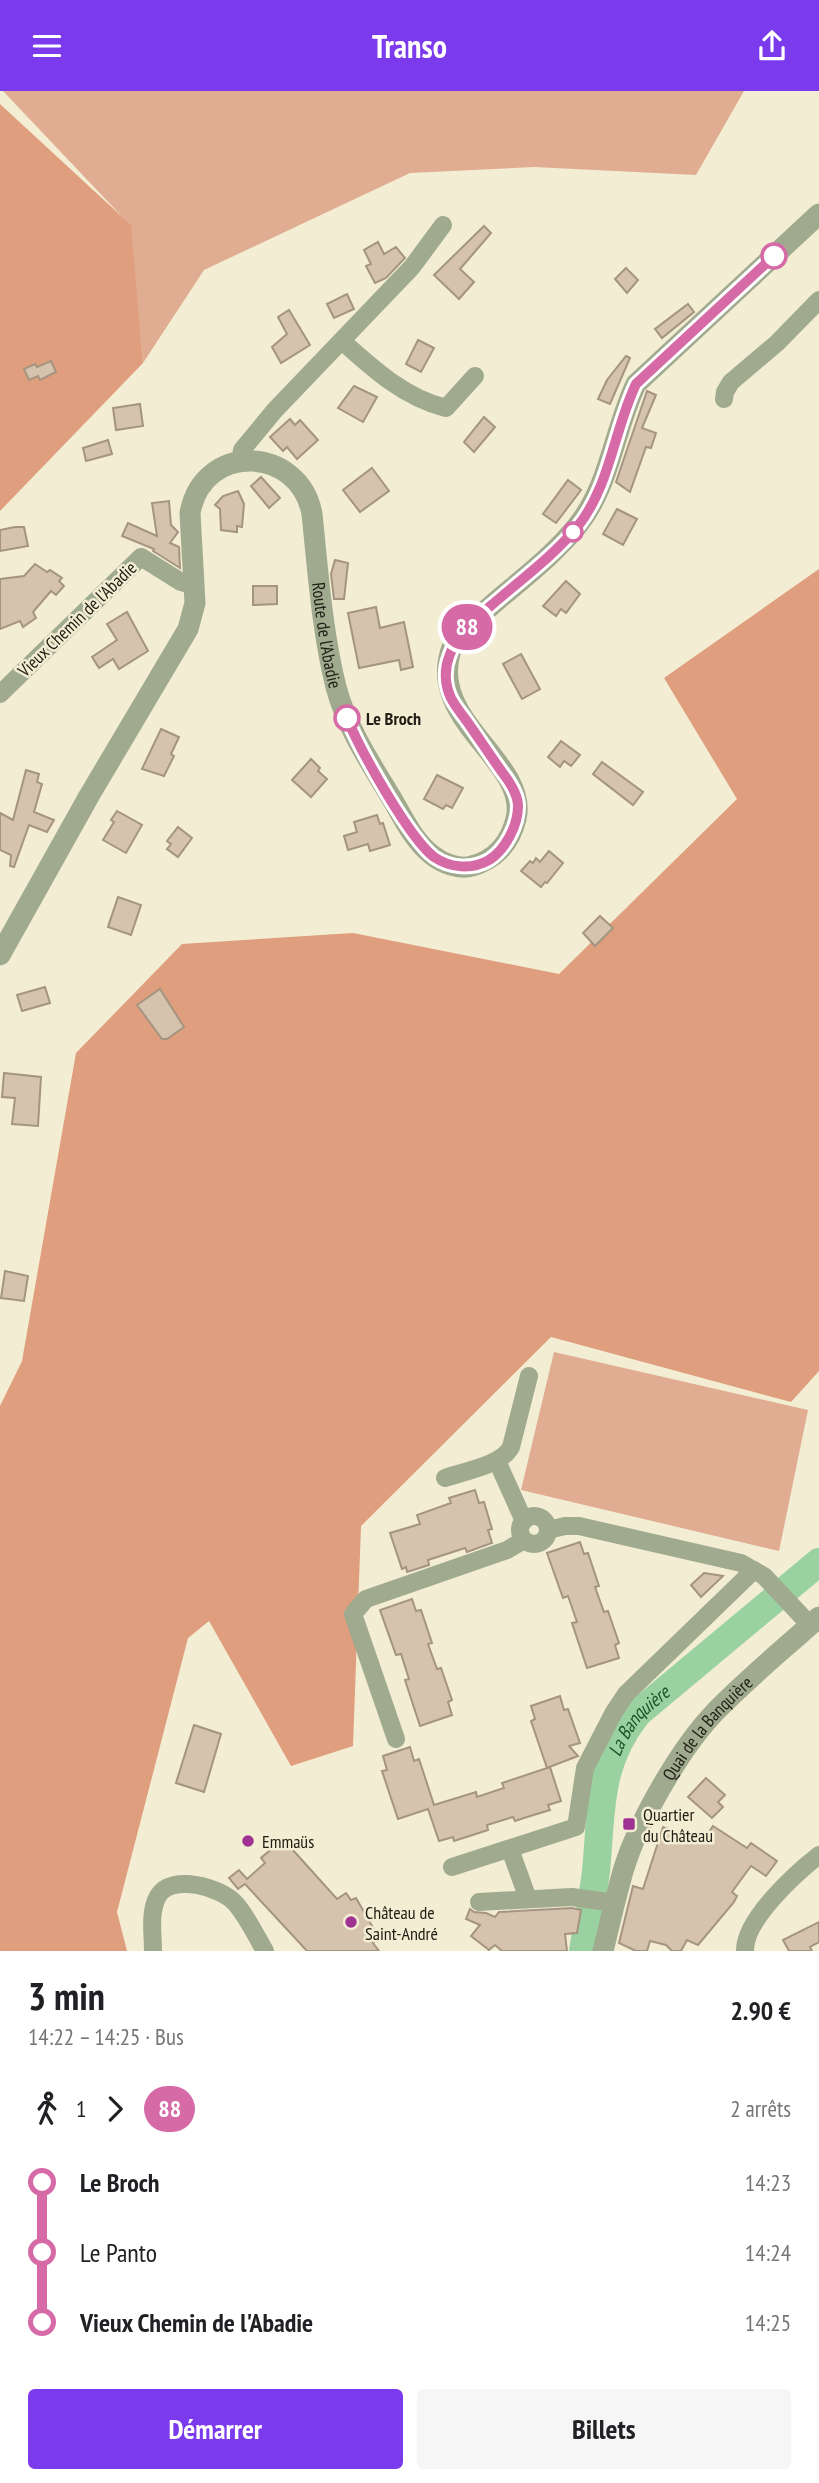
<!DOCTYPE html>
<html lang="fr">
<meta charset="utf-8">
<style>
body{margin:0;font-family:"PT Sans Narrow",sans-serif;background:#f6f6f6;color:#202124;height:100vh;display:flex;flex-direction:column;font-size:26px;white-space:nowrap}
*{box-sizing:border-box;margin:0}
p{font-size:23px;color:#757577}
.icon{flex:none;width:38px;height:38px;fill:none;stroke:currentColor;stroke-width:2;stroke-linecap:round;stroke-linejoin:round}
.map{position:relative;height:1860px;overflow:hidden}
.details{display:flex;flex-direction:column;background:#fff;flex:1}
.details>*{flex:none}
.badge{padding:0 14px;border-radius:23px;font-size:24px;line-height:46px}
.map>.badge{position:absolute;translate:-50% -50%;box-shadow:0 0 0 4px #fff}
.legs{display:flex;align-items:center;gap:10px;height:77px;padding:0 28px;font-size:23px}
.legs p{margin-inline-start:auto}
.head{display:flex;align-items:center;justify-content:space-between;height:119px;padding:0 28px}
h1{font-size:38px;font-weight:700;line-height:52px}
.button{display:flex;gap:14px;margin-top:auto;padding:14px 28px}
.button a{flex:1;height:80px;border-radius:7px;background:#7c3aed;color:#fff;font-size:28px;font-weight:700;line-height:80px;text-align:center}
.button a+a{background:#f6f6f6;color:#202124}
ul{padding:0 28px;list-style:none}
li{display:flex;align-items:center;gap:24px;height:70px;font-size:26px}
li i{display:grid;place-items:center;width:10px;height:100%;margin:0 9px;background:currentColor}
li i::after{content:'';width:18px;height:18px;margin:-9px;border:5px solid;border-radius:50%;background:#fff}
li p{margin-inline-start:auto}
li:first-child i{background:linear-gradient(#0000 50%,currentColor 0)}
li:last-child i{background:linear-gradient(currentColor 50%,#0000 0)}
header{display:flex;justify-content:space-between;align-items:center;height:91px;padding:0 28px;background:#7c3aed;color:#fff;font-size:32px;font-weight:700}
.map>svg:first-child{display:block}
</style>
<header><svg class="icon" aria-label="menu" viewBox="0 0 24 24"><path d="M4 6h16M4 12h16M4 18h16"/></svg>Transo<svg class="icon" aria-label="share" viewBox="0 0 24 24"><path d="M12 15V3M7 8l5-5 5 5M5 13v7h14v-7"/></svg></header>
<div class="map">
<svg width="819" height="1860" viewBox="0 0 819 1860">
<rect width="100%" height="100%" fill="#f3edd3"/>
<g fill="#e0ac92">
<path d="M3,0H744L696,84L534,76L410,82L204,179L143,272L130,134Z"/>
<path d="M554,1261L808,1319L779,1460L521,1399Z"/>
</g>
<g fill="#df9e7d">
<path d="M0,13L131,134L143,272L0,420Z"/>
<path d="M819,478V1280L791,1311L551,1246L361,1435L353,1655L291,1675L209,1530L188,1547L117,1821L127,1860H0V1315L22,1270L76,962L182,853L353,842L559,883L737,708L664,587Z"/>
</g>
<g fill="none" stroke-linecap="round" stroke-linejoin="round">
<path stroke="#9ad1a0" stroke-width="28" id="s1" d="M583,1860C587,1834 593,1807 596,1780C602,1719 597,1673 638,1622L819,1471"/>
</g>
<g fill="#d5c3ae" stroke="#a59480" stroke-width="2">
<path d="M484,135L491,142L460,178L474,191L459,208L434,184Z"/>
<path d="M378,151L384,163L396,156L405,167L386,187L375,192L366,175L371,173L364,159Z"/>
<path d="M626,177L638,189L627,202L615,188Z"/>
<path d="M347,203L354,218L334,227L327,213Z"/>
<path d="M688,213L694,221L662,247L655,238Z"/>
<path d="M289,219L310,254L281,272L272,256L287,243L278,226Z"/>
<path d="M418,249L434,257L421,281L406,273Z"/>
<path d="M626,265L630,267L610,313L598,308L607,289Z"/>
<path d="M51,270L56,281L40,289L38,285L29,289L24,278L35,273L37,276Z"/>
<path d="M354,295L377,306L363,331L338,317Z"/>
<path d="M647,300L656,304L642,337L656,342L651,357L646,356L630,401L616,391Z"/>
<path d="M140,313L143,335L116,339L113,317Z"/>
<path d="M484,326L495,336L474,361L464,351Z"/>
<path d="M290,328L295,334L300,329L318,349L297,368L287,356L283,360L270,346Z"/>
<path d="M108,349L112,363L86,370L83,357Z"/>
<path d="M372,377L389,400L360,421L343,399Z"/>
<path d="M261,386L280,407L269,417L251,395Z"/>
<path d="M568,389L581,399L556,432L543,423Z"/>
<path d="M238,400L244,413L242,436L237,435V441L221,439L220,418L215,414L223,405Z"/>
<path d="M169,410L171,434L178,441L170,452L179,456L180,477L153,460L154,458L122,445L128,432L157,445L152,412Z"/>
<path d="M617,418L637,428L623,454L603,443Z"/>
<path d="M15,436H24L28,455L0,460V439Z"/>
<path d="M335,469L348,472L344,508H334L331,483Z"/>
<path d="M35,473L47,481L50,479L62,487L59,490L64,495L56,504L51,500L33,521L36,527L23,536L20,530L0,538V488L24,485Z"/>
<path d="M566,490L580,503L566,522L561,518L556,525L543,515Z"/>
<path d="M253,495H277V513L253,514Z"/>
<path d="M376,516L380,537L404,531L413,576L401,579L399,569L359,577L348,522Z"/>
<path d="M127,521L148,560L119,578L113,568L99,577L92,566L117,549L107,533Z"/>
<path d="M521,563L540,598L522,608L503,573Z"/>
<path d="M161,638L179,646L171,663L174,665L164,685L142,678Z"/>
<path d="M561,650L580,664L571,675L564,670L560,676L548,666Z"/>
<path d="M311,668L320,677L318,680L327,688L311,706L292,689Z"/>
<path d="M602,671L643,701L633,714L593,683Z"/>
<path d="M26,679L39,683L37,691L42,693L34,721L54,729L47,741L29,734L14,776L10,775L11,764L0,759V722L13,729Z"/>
<path d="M437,684L463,697L452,717L446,714L443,718L424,708Z"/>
<path d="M117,720L142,734L126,762L103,749L114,731L111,729Z"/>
<path d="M377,724L380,733L383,732L390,754L370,760L368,753L348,759L344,745L357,741L354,731Z"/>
<path d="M178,736L192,747L178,766L167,758L171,753L167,750Z"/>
<path d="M549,760L563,772L547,792L545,791L541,796L521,780L530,770L533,772L536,767L540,771Z"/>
<path d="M118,806L141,814L131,844L108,836Z"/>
<path d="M600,825L613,837L595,855L583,842Z"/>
<path d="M45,896L50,912L22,920L17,904Z"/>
<path d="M160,898L184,936L167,948H162L137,914Z"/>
<path d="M4,982L41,986L38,1035L12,1033L15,1007L2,1006Z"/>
<path d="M5,1180L28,1185L24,1210L1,1207Z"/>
<path d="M475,1399L479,1412L484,1411L492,1438L488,1439L492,1452L467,1461L465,1457L428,1469L429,1474L407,1481L406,1476L402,1478L390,1442L420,1433L417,1424L451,1412L449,1407Z"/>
<path d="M580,1451L584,1463L588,1462L599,1495L595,1496L604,1521L608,1520L619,1552L615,1554L619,1567L587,1577L572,1532L577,1531L568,1505L563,1507L547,1462Z"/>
<path d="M704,1482L723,1485L701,1506L691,1494Z"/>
<path d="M412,1508L416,1520L421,1519L432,1552L428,1553L437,1578L441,1577L452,1609L448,1611L452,1624L420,1635L405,1589L409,1588L401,1563L396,1564L380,1519Z"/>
<path d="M560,1605L564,1619L568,1618L580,1652L569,1655L578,1665L547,1677L531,1630L535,1628L531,1615Z"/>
<path d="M194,1634L221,1643L204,1701L176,1692Z"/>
<path d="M410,1656L414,1670L419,1668L434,1714L476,1701L477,1706L504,1697L502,1692L550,1676L561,1710L548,1714L550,1719L527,1726L515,1730L513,1726L487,1734L488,1739L454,1750L453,1746L439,1750L428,1718L398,1728L382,1680L387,1679L383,1665Z"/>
<path d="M706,1687L725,1704L718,1711L723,1716L712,1727L688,1706Z"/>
<path d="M713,1735L747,1757L751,1752L777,1770L766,1785L751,1775L732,1801L737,1805L734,1811L698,1854L687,1849L681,1860H672L666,1854L650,1850L647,1860H636L619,1852L633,1795L643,1798L663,1736L702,1752Z"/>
<path d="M283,1748L337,1808L346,1802L351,1809L356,1807L379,1847L373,1852L379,1860H307L245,1793L238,1798L229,1787L239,1779L247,1788L265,1772L261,1767Z"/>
<path d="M572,1817L581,1819L577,1842L565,1843L567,1860H502L495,1854L489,1859L471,1845L480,1834L466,1828L470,1818L474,1821L486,1822L495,1826L499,1821Z"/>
<path d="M819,1831V1851L810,1856L812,1860H789L783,1849Z"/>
</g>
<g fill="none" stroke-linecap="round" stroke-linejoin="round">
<g stroke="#a0aa8e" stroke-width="18">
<path d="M342,250C373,278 405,307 446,317L475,285"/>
<path d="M724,308L725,301L731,291L777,252L819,209"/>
<path d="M240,371L242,359L275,319L412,176L443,134"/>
<path d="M0,603L141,466L181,491L194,495"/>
<path d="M497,1370L524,1430"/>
<path d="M445,1387C465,1380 502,1374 511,1356L529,1285"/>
<circle cx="534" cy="1439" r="14"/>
<path d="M548,1439L565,1435H579L741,1472L764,1485L810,1534"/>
<path d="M396,1648L353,1523L366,1508L507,1459L524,1449"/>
<path d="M510,1758L528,1808"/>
<path d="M452,1776L576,1736L585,1677L614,1621L626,1603L754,1479"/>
<path d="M479,1811L572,1806L615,1812"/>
<path d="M153,1860C153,1843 149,1821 158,1805C171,1782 222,1796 236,1813C248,1827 256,1845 265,1860"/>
<path d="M745,1860C744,1829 796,1782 819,1764"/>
</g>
<g stroke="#a0aa8e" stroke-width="21">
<path id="s2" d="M0,864L89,705L188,538L195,512L190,422C203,350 300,355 312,423C318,480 322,540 336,596C347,638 373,676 395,713C405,731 416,752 432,764C442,772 459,779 472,775C495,769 510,752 516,728C530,670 422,628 453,554C460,538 480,525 493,513C522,488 554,464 578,434C610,394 614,339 636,293L819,123"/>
<path id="s3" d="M603,1860C610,1832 616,1804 624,1777C639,1729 681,1656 716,1620C748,1587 785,1557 819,1526"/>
</g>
</g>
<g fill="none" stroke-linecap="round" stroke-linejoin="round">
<defs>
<path id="line-1" d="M347,627C360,659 409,747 434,766C450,777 472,779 489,769C506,758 518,734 518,715C518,703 509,690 502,681C490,664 478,646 466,629C461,622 455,615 451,607C445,595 444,579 449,566C457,540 480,524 500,507C527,484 556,462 578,435C610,395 614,339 636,293L774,165"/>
</defs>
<use href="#line-1" stroke="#fff" stroke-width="16"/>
<use href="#line-1" stroke="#d56aa6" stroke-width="10"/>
</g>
<g fill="#fff" stroke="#d56aa6" stroke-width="3.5">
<circle cx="774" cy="165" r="12"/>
<circle cx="573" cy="441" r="9"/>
<circle cx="347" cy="627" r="12"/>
</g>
<g fill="#a03392" stroke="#f3edd3" stroke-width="2.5">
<rect x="622" y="1726" width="14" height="14" rx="3.5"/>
<circle cx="248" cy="1750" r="7"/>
<circle cx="351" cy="1831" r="7"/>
</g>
<g text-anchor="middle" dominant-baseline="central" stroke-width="5" stroke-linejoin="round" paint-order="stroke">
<g font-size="18" fill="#222016" stroke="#f3edd3">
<text transform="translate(77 528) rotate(-44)">Vieux Chemin de l'Abadie</text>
<text stroke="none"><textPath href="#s2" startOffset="791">Route de l'Abadie</textPath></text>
<text stroke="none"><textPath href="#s3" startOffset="250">Quai de la Banquière</textPath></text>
</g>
<g font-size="18" font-weight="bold" fill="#222016" stroke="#f3edd3" text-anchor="start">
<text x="366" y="627">Le Broch</text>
</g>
<g font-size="18" fill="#222016" stroke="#f3edd3" text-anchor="start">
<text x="643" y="1723">Quartier<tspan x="643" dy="21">du Château</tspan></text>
<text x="262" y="1750">Emmaüs</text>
<text x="365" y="1821">Château de<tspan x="365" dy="21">Saint-André</tspan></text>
</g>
<g font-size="19" font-style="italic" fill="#1b5527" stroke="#f3edd3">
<text stroke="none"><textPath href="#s1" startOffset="242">La Banquière</textPath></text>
</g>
</g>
</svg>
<b class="badge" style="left:467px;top:536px;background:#d56aa6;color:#fff">88</b>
</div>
<section class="details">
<div class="head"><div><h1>3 min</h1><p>14:22 – 14:25 · Bus</p></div><b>2.90 €</b></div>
<div class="legs"><svg class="icon" aria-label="walk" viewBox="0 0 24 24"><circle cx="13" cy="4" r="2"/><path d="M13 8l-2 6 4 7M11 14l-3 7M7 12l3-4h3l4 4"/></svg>1<svg class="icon" aria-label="forward" viewBox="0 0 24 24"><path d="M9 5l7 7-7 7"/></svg><b class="badge" style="background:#d56aa6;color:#fff">88</b><p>2 arrêts</p></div>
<ul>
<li><i style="color:#d56aa6"></i><b>Le Broch</b><p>14:23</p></li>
<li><i style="color:#d56aa6"></i><span>Le Panto</span><p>14:24</p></li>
<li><i style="color:#d56aa6"></i><b>Vieux Chemin de l'Abadie</b><p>14:25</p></li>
</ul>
<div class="button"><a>Démarrer</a><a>Billets</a></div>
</section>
